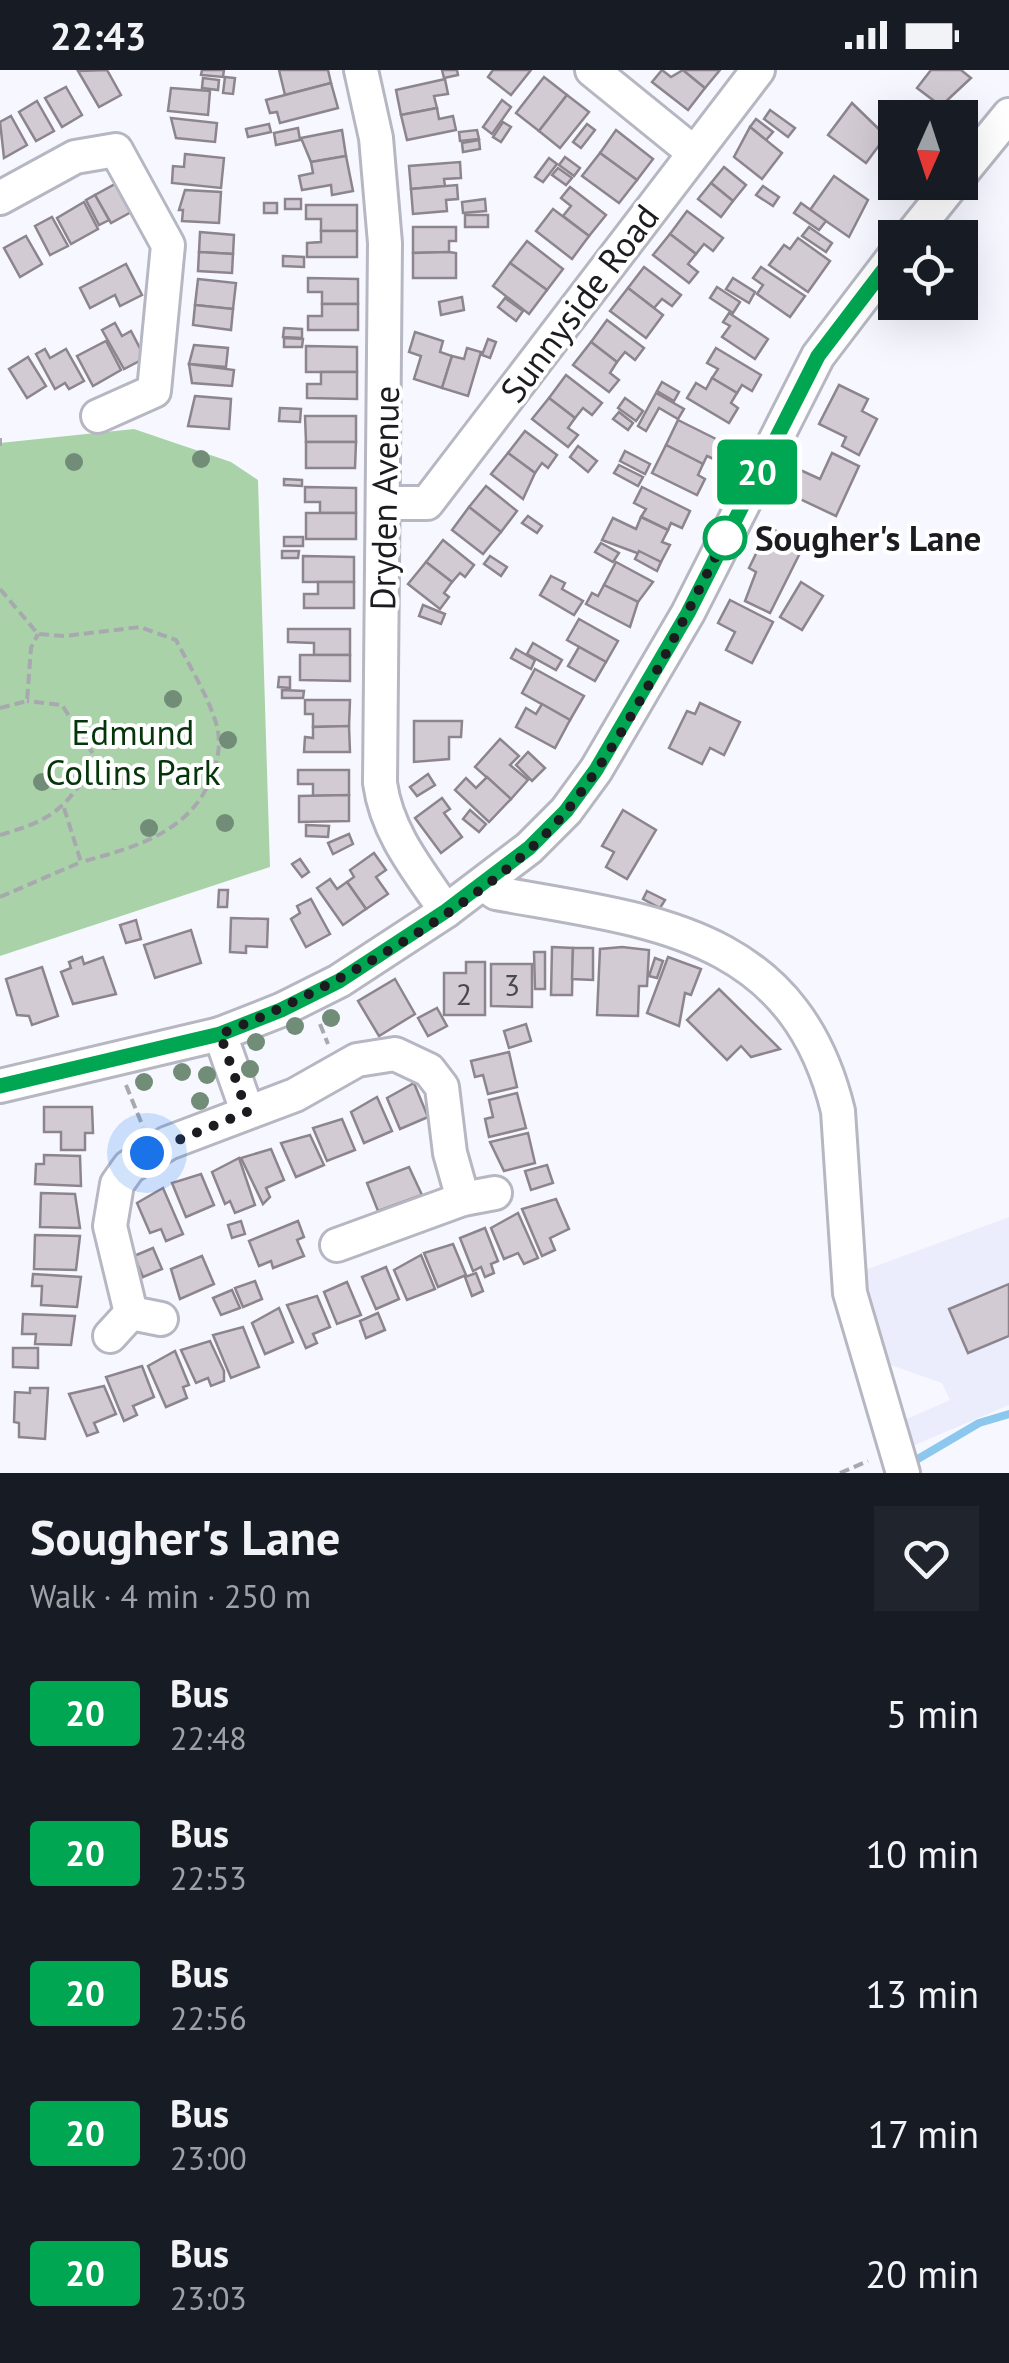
<!DOCTYPE html>
<meta charset="utf-8">
<style>
body{margin:0;font-family:"PT Sans",sans-serif;background:#20242c;color:#f1f3f6;height:100vh;display:flex;flex-direction:column;font-size:38px;white-space:nowrap}
*{box-sizing:border-box;margin:0}
p{font-size:32px;color:#9ea1a6}
.icon{flex:none;width:55px;height:55px;fill:none;stroke:currentColor;stroke-width:2;stroke-linecap:round;stroke-linejoin:round}
.map{position:relative;height:1403px;overflow:hidden}
.side{display:flex;flex-direction:column;background:#171b24;flex:1}
.side>*{flex:none}
.badge{padding:0 20px;border-radius:8px;font-size:35px;line-height:65px}
.needle{width:65px;rotate:183deg}
.controls{position:absolute;left:878px;top:30px;display:grid;gap:20px}
.controls a{display:grid;place-items:center;width:100px;height:100px;border-radius:0px;background:#171b24;box-shadow:0 10px 40px #0002;font-size:50px}
.you{position:absolute;width:50px;height:50px;margin:-25px;border:8px solid #fff;border-radius:50%;background:#1a73e8;box-shadow:0 0 0 15px #1a73e833}
.map>.badge{position:absolute;translate:-50% -50%;box-shadow:0 0 0 5px #fff}
.round{display:grid;place-items:center;flex:none;width:105px;height:105px;border-radius:0px;background:#20242c}
.overview{display:flex;align-items:center;justify-content:space-between;height:170px;padding:0 30px}
h1{font-size:48px;font-weight:600;line-height:75px}
ul{padding:0;list-style:none}
li{display:flex;align-items:center;gap:30px;height:140px;padding:0 30px}
li div{flex:1}
li b{display:block;font-size:38px}
li em{font-style:normal}
li .badge{min-width:110px;font-weight:700;text-align:center}
.status{display:flex;justify-content:space-between;align-items:center;height:70px;padding:0 50px;background:#171b24;direction:ltr}
.status svg{height:28px;fill:currentColor}
.map>svg:first-child{display:block}
</style>
<div class="status"><b>22:43</b><svg viewBox="0 0 49 12"><path d="M0 12V9h3v3zM5 12V6h3v6zM10 12V3h3v9zM15 12V0h3v12zM26 1h20v11H26zM47 4h2v5h-2z"/></svg></div>
<div class="map">
<svg width="1009" height="1403" viewBox="0 0 1009 1403">
<rect width="100%" height="100%" fill="#f7f8ff"/>
<path fill="#ebedfc" d="M1009,1147V1335L903,1380L895,1354L950,1330L942,1313L879,1291L857,1203Z"/>
<path fill="#a9d2a8" d="M134,359L231,392L258,410L270,797L0,886V373Z"/>
<g fill="none" stroke-linecap="round" stroke-linejoin="round">
<path stroke="#8cc7ed" stroke-width="8" d="M911,1393L979,1353L1009,1344"/>
</g>
<g fill="#d3cbd4" stroke="#8d858e" stroke-width="2.5">
<path d="M107,0L121,25L99,37L78,1Z"/>
<path d="M202,0H224L223,7L201,5Z"/>
<path d="M279,0H328L331,13L285,25Z"/>
<path d="M442,0H457L458,5L444,8Z"/>
<path d="M493,0H531L511,25L488,7Z"/>
<path d="M662,0L671,7L683,0L705,18L688,40L652,12Z"/>
<path d="M683,0H720L705,18Z"/>
<path d="M931,0H961L971,8L941,36L917,18Z"/>
<path d="M225,7L235,8L233,24L223,23Z"/>
<path d="M544,7L567,25L539,61L516,43Z"/>
<path d="M203,8L219,10L218,20L202,18Z"/>
<path d="M445,9L448,24L434,26L437,38L401,45L396,20Z"/>
<path d="M331,13L338,38L280,53L277,42L270,43L266,30Z"/>
<path d="M66,17L82,45L62,57L45,28Z"/>
<path d="M171,18L210,21L208,45L168,41Z"/>
<path d="M567,25L589,42L560,78L539,61Z"/>
<path d="M502,30L511,37L492,64L483,57Z"/>
<path d="M37,31L54,61L36,71L19,42Z"/>
<path d="M852,33L886,66L866,93L828,65Z"/>
<path d="M437,38L439,49L453,46L456,60L407,70L401,45Z"/>
<path d="M770,40L795,58L788,67L764,49Z"/>
<path d="M11,46L27,75L4,88L0,52Z"/>
<path d="M171,48L217,53L215,72L176,68Z"/>
<path d="M756,49L773,62L766,70L750,57Z"/>
<path d="M503,52L511,57L501,72L493,67Z"/>
<path d="M269,54L271,62L248,67L246,59Z"/>
<path d="M587,54L595,60L581,78L573,72Z"/>
<path d="M750,57L782,83L762,109L734,87Z"/>
<path d="M298,58L300,70L276,75L274,63Z"/>
<path d="M342,60L346,86L311,92L301,68Z"/>
<path d="M477,60L479,69L460,71L459,62Z"/>
<path d="M616,60L653,89L637,110L600,83Z"/>
<path d="M479,70L480,79L463,82L462,73Z"/>
<path d="M600,83L637,110L619,133L582,106Z"/>
<path d="M185,84L224,88L221,118L172,113L173,96L184,97Z"/>
<path d="M346,86L353,121L332,125L331,115L302,120L299,106L313,103L311,92Z"/>
<path d="M565,87L580,98L574,106L559,95Z"/>
<path d="M549,88L557,94L543,112L535,107Z"/>
<path d="M460,92L461,108L444,109L445,116L411,119L409,96Z"/>
<path d="M724,97L746,115L733,131L711,113Z"/>
<path d="M558,98L572,108L566,115L552,105Z"/>
<path d="M834,106L868,130L849,167L810,140Z"/>
<path d="M117,113L133,141L111,153L95,125Z"/>
<path d="M711,113L733,131L721,147L698,129Z"/>
<path d="M457,115L458,129L446,130L447,141L413,144L411,119Z"/>
<path d="M763,116L779,127L773,136L756,125Z"/>
<path d="M570,117L606,145L589,166L563,146L571,136L561,128Z"/>
<path d="M185,120L221,122L219,153L182,151L183,140H179Z"/>
<path d="M95,125L109,150L99,155L86,130Z"/>
<rect x="285" y="129" width="16" height="10"/>
<path d="M485,129L486,141L463,143L462,132Z"/>
<path d="M84,132L98,159L71,174L57,148Z"/>
<rect x="264" y="133" width="13" height="10"/>
<path d="M801,133L826,151L819,160L794,143Z"/>
<path d="M306,135H357V161H321V149H306Z"/>
<path d="M553,139L589,166L572,189L536,161Z"/>
<path d="M687,141L723,168L713,181L704,174L696,184L670,164Z"/>
<rect x="465" y="145" width="23" height="12"/>
<path d="M52,147L68,176L50,185L35,156Z"/>
<path d="M413,157H456V171H449V182L413,183Z"/>
<path d="M809,157L832,173L826,182L802,166Z"/>
<path d="M321,161H357V187H307V173L321,172Z"/>
<path d="M200,162L234,165L233,184L199,182Z"/>
<path d="M670,164L696,184L688,194L698,202L689,213L653,185Z"/>
<path d="M26,166L42,194L20,207L4,178Z"/>
<path d="M798,168L830,191L808,222L769,195L784,175L790,179Z"/>
<path d="M527,171L563,199L547,220L510,193Z"/>
<path d="M199,182L233,184L232,203L198,201Z"/>
<path d="M449,182L456,183V208H413V183Z"/>
<path d="M283,186L304,187V197L283,196Z"/>
<path d="M510,193L547,220L529,244L493,216Z"/>
<path d="M126,194L142,225L120,236L115,225L90,238L80,218Z"/>
<path d="M644,197L681,225L672,236L662,229L654,238L628,218Z"/>
<path d="M761,197L805,226L790,247L757,224L763,215L753,208Z"/>
<path d="M308,208L358,209V234H322V222H308Z"/>
<path d="M733,208L755,222L749,233L726,219Z"/>
<path d="M198,209L236,213L233,239L195,235Z"/>
<path d="M717,217L740,232L733,243L710,228Z"/>
<path d="M628,218L663,245L646,268L610,241Z"/>
<path d="M462,227L464,240L441,245L439,232Z"/>
<path d="M505,228L523,241L516,251L498,237Z"/>
<path d="M322,234H358V260H308V246H322Z"/>
<path d="M195,235L233,239L231,260L193,255Z"/>
<path d="M729,243L768,269L755,289L722,267L730,256L723,252Z"/>
<path d="M607,250L644,278L635,290L625,282L617,292L591,272Z"/>
<path d="M115,253L122,266L131,261L145,288L124,299L102,260Z"/>
<path d="M284,258L302,259V268L283,267Z"/>
<path d="M415,262L443,271L440,282L452,286L442,318L414,309L421,286L409,282Z"/>
<path d="M284,268L303,269L302,277H284Z"/>
<path d="M488,269L496,272L490,288L482,285Z"/>
<path d="M106,271L121,300L93,316L77,286Z"/>
<path d="M591,272L617,292L610,303L619,310L609,322L573,295Z"/>
<path d="M194,275L228,278L226,297L189,294Z"/>
<path d="M306,276L357,277V302H306Z"/>
<path d="M467,278L481,282L468,326L442,318L452,286L464,289Z"/>
<path d="M716,278L761,305L752,321L742,315L737,323L712,308L718,299L707,293Z"/>
<path d="M45,279L50,288L66,279L84,311L69,319L65,313L55,319L36,284Z"/>
<path d="M28,287L46,316L27,328L9,299Z"/>
<path d="M189,294L234,300L232,316L192,313Z"/>
<path d="M321,302H357V329L307,328V314H321Z"/>
<path d="M566,305L602,333L592,345L583,338L575,348L549,328Z"/>
<path d="M712,308L737,323L731,333L738,338L729,353L687,328L696,313L706,319Z"/>
<path d="M662,312L679,322L674,331L657,321Z"/>
<path d="M839,315L868,329L862,341L877,349L859,385L842,376L846,367L819,354Z"/>
<path d="M656,323L684,339L678,349L659,338L646,361L638,356Z"/>
<path d="M195,326L231,329L229,359L188,356Z"/>
<path d="M549,328L575,348L568,358L578,365L568,377L532,349Z"/>
<path d="M625,328L643,341L636,351L618,338Z"/>
<path d="M280,338L301,339L300,352L279,351Z"/>
<path d="M619,342L633,353L628,360L613,349Z"/>
<path d="M305,346H356V372H306Z"/>
<path d="M678,350L726,374L718,391L707,386L703,394L666,375Z"/>
<path d="M525,361L557,385L548,398L542,393L535,403L508,383Z"/>
<path d="M306,372H356L355,398H306Z"/>
<path d="M666,375L703,394L698,405L705,409L697,425L652,403Z"/>
<path d="M578,376L597,391L588,402L570,387Z"/>
<path d="M625,381L650,394L645,404L620,391Z"/>
<path d="M508,383L535,403L523,429L491,404Z"/>
<path d="M832,383L859,396L836,446L787,423L798,399L820,409Z"/>
<path d="M619,395L643,407L638,416L614,403Z"/>
<path d="M284,409L302,410V416L284,415Z"/>
<path d="M486,416L517,441L501,462L469,437Z"/>
<path d="M305,417L356,418V443H320V432H305Z"/>
<path d="M642,417L690,441L682,458L671,453L668,460L641,447L646,439L634,433Z"/>
<path d="M469,437L501,462L483,484L452,460Z"/>
<rect x="306" y="443" width="50" height="26"/>
<path d="M528,446L542,456L537,463L522,453Z"/>
<path d="M641,447L668,460L662,472L670,475L661,492L602,470L613,448L636,459Z"/>
<path d="M769,457L804,475L770,543L745,531L756,502L749,498Z"/>
<rect x="284" y="467" width="19" height="9"/>
<path d="M443,470L474,495L465,507L460,503L452,512L426,492Z"/>
<path d="M601,473L619,483L613,492L595,482Z"/>
<path d="M282,481H299L298,488H282Z"/>
<path d="M639,481L661,492L657,501L635,489Z"/>
<path d="M303,486L354,487V512H303Z"/>
<path d="M490,486L507,497L501,506L484,494Z"/>
<path d="M426,492L452,512L444,523L449,527L440,539L408,514Z"/>
<path d="M616,492L653,512L638,532L604,515Z"/>
<path d="M551,506L565,513L562,519L583,531L574,545L540,525Z"/>
<path d="M318,512H354V538H304V524H318Z"/>
<path d="M801,512L823,526L802,560L780,547Z"/>
<path d="M604,515L638,532L630,557L586,534L592,523L598,526Z"/>
<path d="M730,530L773,552L752,593L726,580L735,562L718,553Z"/>
<path d="M423,535L445,544L441,554L419,546Z"/>
<path d="M579,549L618,571L606,592L567,570Z"/>
<path d="M288,559H350V585H314V573L288,572Z"/>
<path d="M533,573L562,590L556,600L527,584Z"/>
<path d="M579,577L606,592L595,611L568,596Z"/>
<path d="M516,579L535,590L531,599L511,588Z"/>
<path d="M300,585H350V611L300,610Z"/>
<path d="M535,599L584,626L570,650L522,623Z"/>
<path d="M279,607H290V618L278,617Z"/>
<path d="M282,620L304,621L303,628H282Z"/>
<path d="M305,630H350L349,656L313,657V644H305Z"/>
<path d="M700,633L740,652L724,685L710,678L702,694L669,678L687,641L695,644Z"/>
<path d="M542,634L570,650L555,678L516,657L526,638L536,644Z"/>
<path d="M414,651H462L461,667H449V689L414,692Z"/>
<path d="M349,656L350,682H304L305,667L313,668V657Z"/>
<path d="M500,669L519,686L510,695L528,710L511,729L475,697Z"/>
<path d="M528,682L545,698L532,711L516,695Z"/>
<path d="M298,700H349V725L313,726V714H298Z"/>
<path d="M428,704L435,715L417,726L410,717Z"/>
<path d="M487,707L511,729L489,752L455,720L466,708L476,718Z"/>
<path d="M349,725V751L299,752V726Z"/>
<path d="M442,728L450,739L444,743L462,767L441,783L415,748Z"/>
<path d="M470,740L486,754L479,762L463,749Z"/>
<path d="M623,740L656,760L627,809L606,797L614,782L602,776Z"/>
<path d="M306,755L329,756L328,767L306,766Z"/>
<path d="M349,764L353,774L333,784L328,773Z"/>
<path d="M374,783L386,800L376,807L388,824L366,839L347,812L354,807L350,800Z"/>
<path d="M300,789L309,802L302,807L292,794Z"/>
<path d="M330,809L337,819L347,812L366,839L343,855L317,818Z"/>
<path d="M219,820H228L227,837H218Z"/>
<path d="M647,821L665,830L660,838L643,829Z"/>
<path d="M311,829L330,864L306,877L291,849L300,843L297,836Z"/>
<path d="M231,848L268,849L267,877L246,876V883L230,882Z"/>
<path d="M136,850L141,869L126,873L120,855Z"/>
<path d="M191,860L201,893L155,908L144,875Z"/>
<path d="M552,877L573,878L572,925H551Z"/>
<path d="M622,877L649,880L647,916H639L638,946L597,945L600,879Z"/>
<path d="M573,878H593V910L572,909Z"/>
<path d="M534,882H545V919H535Z"/>
<path d="M82,887L84,894L103,887L116,924L73,934L61,902L71,898L69,892Z"/>
<path d="M668,887L701,899L691,925L685,923L679,956L647,943Z"/>
<path d="M655,888L663,891L657,908L649,906Z"/>
<path d="M466,892H485V945H444V903H466Z"/>
<path d="M491,894H532V937L491,936Z"/>
<path d="M42,897L58,946L32,955L29,946L17,945L6,909Z"/>
<path d="M395,909L415,944L379,966L358,931Z"/>
<path d="M719,919L780,979L751,987L741,976L727,990L687,950Z"/>
<path d="M437,938L447,956L428,966L418,948Z"/>
<path d="M526,954L531,971L509,978L504,961Z"/>
<path d="M509,982L517,1017L488,1024L483,1005L475,1007L471,991Z"/>
<path d="M414,1013L428,1047L400,1059L387,1028Z"/>
<path d="M517,1023L526,1058L489,1067L485,1049L493,1047L489,1030Z"/>
<path d="M377,1027L392,1061L364,1073L351,1042Z"/>
<path d="M44,1037H92L93,1063H85V1080H61V1062H44Z"/>
<path d="M342,1049L355,1080L327,1091L313,1058Z"/>
<path d="M528,1063L535,1093L504,1101L490,1072Z"/>
<path d="M310,1065L324,1095L296,1107L281,1073Z"/>
<path d="M271,1079L284,1110L266,1118L270,1127L263,1134L241,1088Z"/>
<path d="M44,1085L80,1086L81,1116L35,1114L36,1094H44Z"/>
<path d="M239,1088L255,1135L235,1143L230,1131L225,1134L212,1102Z"/>
<path d="M547,1095L553,1113L531,1120L525,1101Z"/>
<path d="M409,1097L422,1125L378,1141L367,1113Z"/>
<path d="M201,1104L214,1135L186,1147L172,1113Z"/>
<path d="M163,1118L183,1164L166,1171L161,1159L150,1163L137,1133Z"/>
<path d="M41,1123L75,1124L80,1158L40,1157Z"/>
<path d="M556,1129L569,1159L550,1168L555,1180L542,1186L522,1139Z"/>
<path d="M518,1143L538,1188L524,1194L518,1183L504,1189L491,1158Z"/>
<path d="M241,1151L245,1164L232,1168L228,1155Z"/>
<path d="M298,1151L304,1167L297,1170L304,1186L273,1198L271,1191L259,1196L249,1171Z"/>
<path d="M485,1158L498,1191L491,1194L494,1203L485,1207L481,1197L473,1201L460,1168Z"/>
<path d="M35,1165L80,1166L76,1200L34,1199Z"/>
<path d="M453,1174L466,1205L438,1217L424,1183Z"/>
<path d="M153,1178L162,1199L143,1207L134,1186Z"/>
<path d="M421,1185L435,1219L407,1230L394,1200Z"/>
<path d="M202,1186L214,1214L180,1229L171,1199Z"/>
<path d="M386,1197L399,1229L376,1239L362,1207Z"/>
<path d="M476,1203L483,1221L472,1226L465,1207Z"/>
<path d="M33,1204L81,1207L77,1237L41,1235L42,1216H32Z"/>
<path d="M255,1211L262,1229L243,1237L235,1218Z"/>
<path d="M347,1212L361,1245L337,1254L324,1222Z"/>
<path d="M1009,1214V1266L968,1283L949,1239Z"/>
<path d="M232,1220L240,1238L221,1245L213,1228Z"/>
<path d="M317,1226L330,1257L313,1264L317,1273L306,1278L287,1235Z"/>
<path d="M279,1238L293,1272L265,1284L252,1253Z"/>
<path d="M378,1243L385,1260L366,1268L360,1251Z"/>
<path d="M23,1244L75,1246L71,1275L35,1274L36,1264H22Z"/>
<path d="M243,1257L259,1297L231,1308L213,1265Z"/>
<path d="M210,1271L224,1301V1311L211,1316L208,1308L196,1313L181,1280Z"/>
<path d="M13,1278H38V1298L13,1297Z"/>
<path d="M175,1281L189,1315L183,1317L187,1328L166,1337L148,1296Z"/>
<path d="M142,1296L154,1327L133,1336L137,1345L124,1351L106,1307Z"/>
<path d="M104,1316L116,1344L94,1353L98,1362L87,1366L69,1324Z"/>
<path d="M30,1318H48L45,1369L19,1367V1353L14,1352L15,1322L30,1323Z"/>
</g>
<g fill="none" stroke-linecap="round" stroke-linejoin="round">
<defs>
<g id="minor">
<path d="M361,0L376,68L385,173L380,713C387,763 418,800 446,841"/>
<path d="M592,0L693,82"/>
<path d="M960,105L1009,45"/>
<path d="M0,128L75,87L116,80L168,175L154,321L98,346"/>
<path d="M909,168L954,112"/>
<path d="M384,433H427L758,0"/>
<path d="M483,814L496,823C650,851 794,860 838,1041L850,1223L903,1403"/>
<path d="M220,964L247,1041"/>
<path d="M0,1016L220,964L281,940L339,911L446,841L529,778L566,741L596,700L688,543L818,286L895,185"/>
<path d="M337,1175L463,1129L495,1123"/>
<path d="M161,1249L131,1243L110,1156L117,1114L129,1097L168,1073L295,1025L357,990L395,984L429,1000L442,1017L450,1083L463,1129"/>
<path d="M110,1266L131,1243"/>
</g>
</defs>
<use href="#minor" stroke="#b6b7c2" stroke-width="38"/>
<g stroke="#a8a9af" stroke-width="4" stroke-dasharray="10 5" stroke-linecap="butt">
<path d="M0,368V376"/>
<path d="M0,519L38,564L65,566L140,557L176,570C189,595 205,621 214,647C221,665 220,682 214,700C195,761 137,777 81,792"/>
<path d="M0,638L27,631L31,578L38,564"/>
<path d="M0,765C58,748 64,738 97,690L62,635L27,631"/>
<path d="M0,827L81,792L64,738"/>
<path d="M320,954L328,974"/>
<path d="M126,1015L143,1057"/>
<path d="M840,1403L868,1391"/>
</g>
<use href="#minor" stroke="#fff" stroke-width="32"/>
</g>
<g fill="#718d78">
<circle cx="201" cy="389" r="9"/>
<circle cx="74" cy="392" r="9"/>
<circle cx="173" cy="629" r="9"/>
<circle cx="228" cy="670" r="9"/>
<circle cx="115" cy="711" r="9"/>
<circle cx="42" cy="712" r="9"/>
<circle cx="225" cy="753" r="9"/>
<circle cx="149" cy="758" r="9"/>
<circle cx="331" cy="948" r="9"/>
<circle cx="295" cy="956" r="9"/>
<circle cx="256" cy="972" r="9"/>
<circle cx="250" cy="999" r="9"/>
<circle cx="182" cy="1002" r="9"/>
<circle cx="207" cy="1005" r="9"/>
<circle cx="144" cy="1012" r="9"/>
<circle cx="200" cy="1031" r="9"/>
</g>
<g fill="none" stroke-linecap="round" stroke-linejoin="round">
<defs>
<path id="line" d="M0,1016L220,964L281,940L339,911L446,841L529,778L566,741L596,700L688,543L818,286L895,185"/>
</defs>
<use href="#line" stroke="#fff" stroke-width="22"/>
<use href="#line" stroke="#00a651" stroke-width="15"/>
<path stroke="#1c1c20" stroke-width="10" stroke-dasharray="0 18" d="M147,1083L247,1042L220,964C325,924 499,826 569,738C632,657 679,559 725,468"/>
</g>
<circle fill="#fff" stroke="#00a651" stroke-width="5" cx="725" cy="468" r="20"/>
<g text-anchor="middle" dominant-baseline="central" stroke-width="8" stroke-linejoin="round" paint-order="stroke">
<g font-size="30" fill="#4a484d">
<text x="512" y="914">3</text>
<text x="464" y="923">2</text>
</g>
<g font-size="35" fill="#1c1c20" stroke="#fff">
<text transform="translate(579 233) rotate(-53)">Sunnyside Road</text>
<text transform="translate(384 428) rotate(-89)">Dryden Avenue</text>
</g>
<g font-size="35" font-weight="bold" fill="#1c1c20" stroke="#fff" text-anchor="start">
<text x="755" y="468">Sougher's Lane</text>
</g>
<g font-size="35" fill="#04360a" stroke="#fff">
<text x="133" y="662">Edmund<tspan x="133" dy="40">Collins Park</tspan></text>
</g>
</g>
</svg>
<div class="controls">
<a><svg class="needle" viewBox="-14 -14 28 28"><path d="M0-13l5 13h-10z" fill="#e53935"/><path d="M0 13l5-13h-10z" fill="#9ea1a6"/></svg></a>
<a><svg class="icon" aria-label="locate" viewBox="0 0 24 24"><circle cx="12" cy="12" r="6"/><path d="M12 2v4M12 18v4M2 12h4M18 12h4"/></svg></a>
</div>
<div class="you" style="left:147px;top:1083px"></div>
<b class="badge" style="left:757px;top:402px;background:#00a651;color:#fff">20</b>
</div>
<section class="side">
<div class="overview"><div><h1>Sougher's Lane</h1><p>Walk · 4 min · 250 m</p></div><a class="round"><svg class="icon" aria-label="heart" viewBox="0 0 24 24"><path d="M12 20l-8-8c-3-5 5-10 8-4 3-6 11-1 8 4z"/></svg></a></div>
<ul>
<li><span class="badge" style="background:#00a651;color:#fff">20</span><div><b>Bus</b><p>22:48</p></div><em>5 min</em></li>
<li><span class="badge" style="background:#00a651;color:#fff">20</span><div><b>Bus</b><p>22:53</p></div><em>10 min</em></li>
<li><span class="badge" style="background:#00a651;color:#fff">20</span><div><b>Bus</b><p>22:56</p></div><em>13 min</em></li>
<li><span class="badge" style="background:#00a651;color:#fff">20</span><div><b>Bus</b><p>23:00</p></div><em>17 min</em></li>
<li><span class="badge" style="background:#00a651;color:#fff">20</span><div><b>Bus</b><p>23:03</p></div><em>20 min</em></li>
</ul>
</section>
